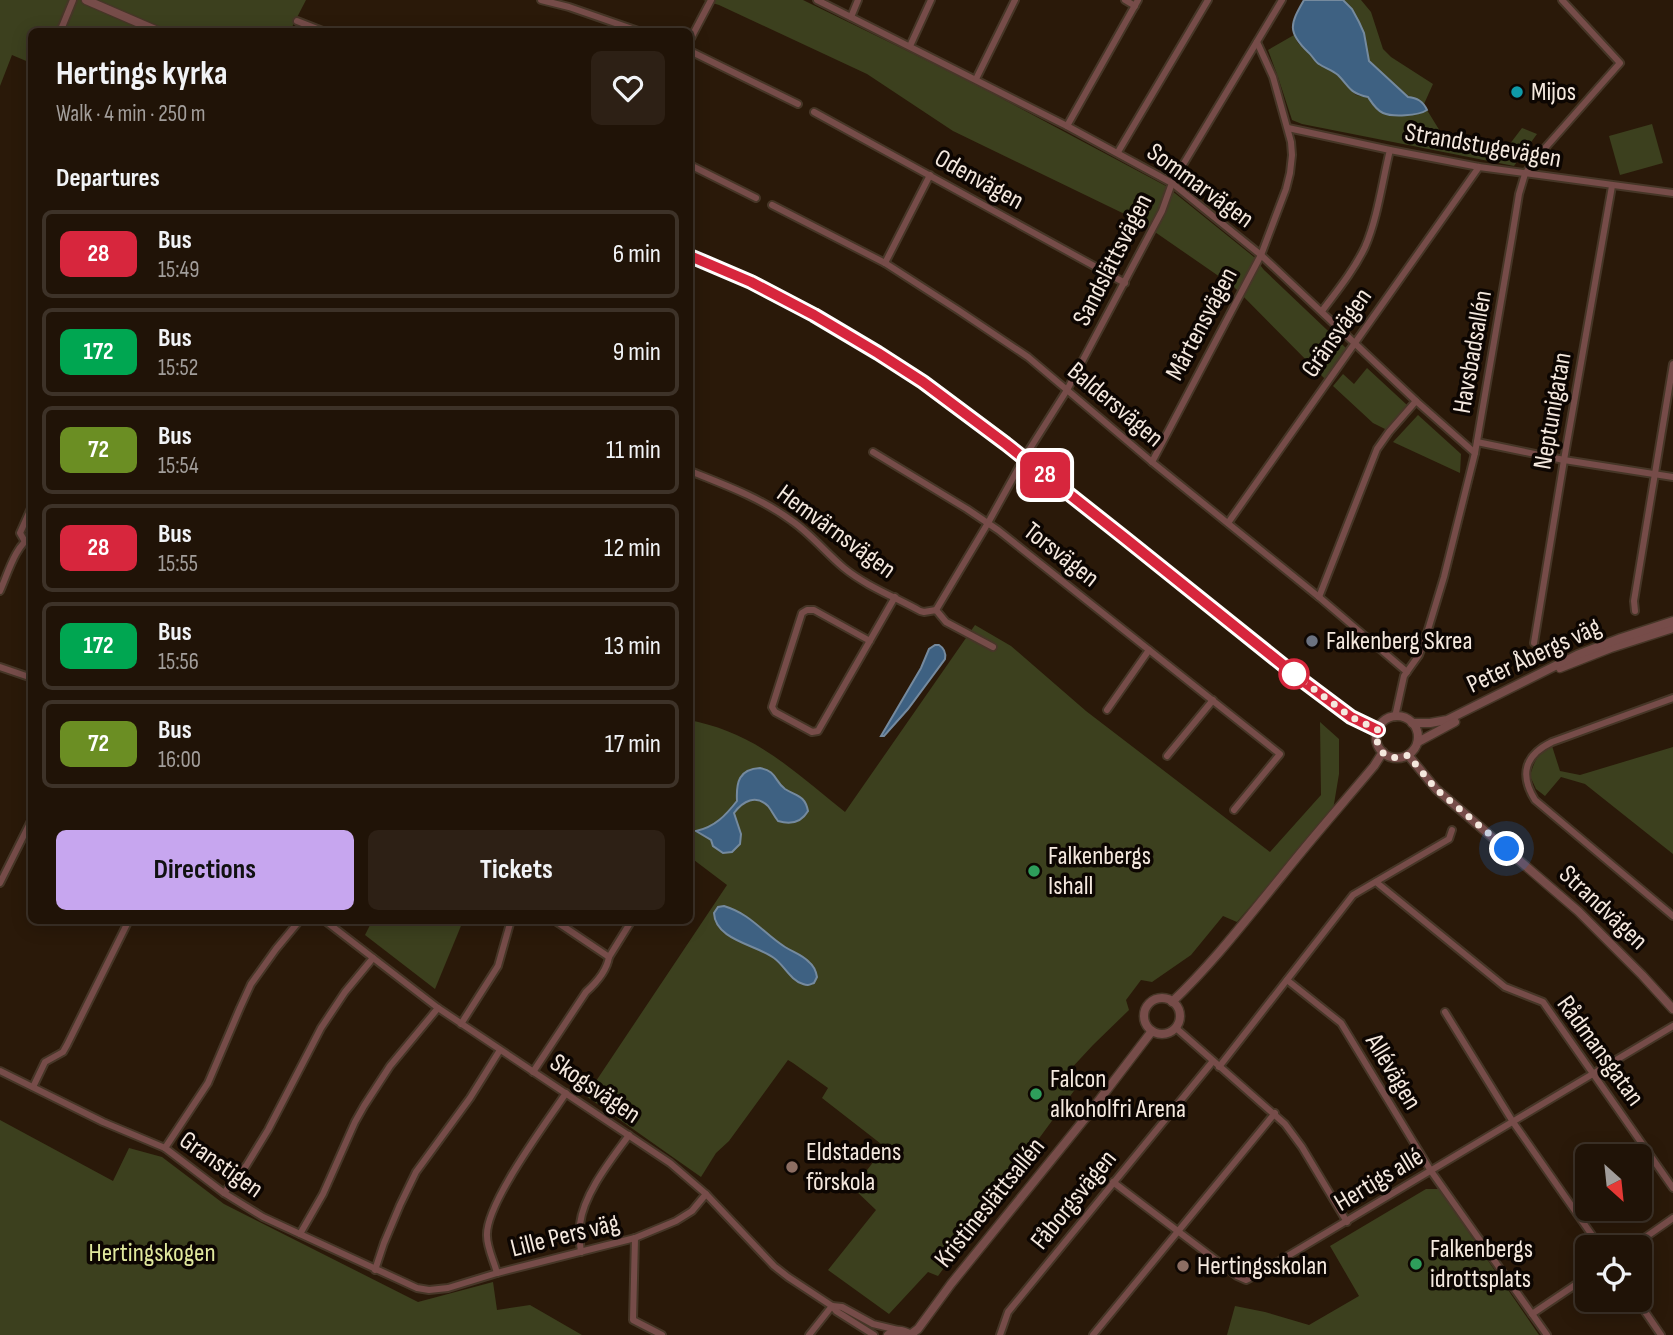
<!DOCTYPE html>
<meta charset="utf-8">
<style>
body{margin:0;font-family:"Sofia Sans Condensed",sans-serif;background:#2d2015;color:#f1f3f6;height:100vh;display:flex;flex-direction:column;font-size:26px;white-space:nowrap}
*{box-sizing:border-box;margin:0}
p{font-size:23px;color:#a29e9b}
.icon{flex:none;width:38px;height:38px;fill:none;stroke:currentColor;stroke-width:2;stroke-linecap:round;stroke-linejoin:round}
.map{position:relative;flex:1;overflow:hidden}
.details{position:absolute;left:28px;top:28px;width:665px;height:896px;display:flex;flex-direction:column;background:#201307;border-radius:10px;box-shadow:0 4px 18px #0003,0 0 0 2px #3d3228}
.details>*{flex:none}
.badge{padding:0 14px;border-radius:10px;font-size:24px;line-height:46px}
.needle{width:46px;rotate:153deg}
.buttons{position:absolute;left:1575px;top:1144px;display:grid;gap:14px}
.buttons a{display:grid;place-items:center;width:77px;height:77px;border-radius:10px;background:#201307;box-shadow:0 4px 18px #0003,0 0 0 2px #3d3228;font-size:35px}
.you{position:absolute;width:35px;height:35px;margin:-18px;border:5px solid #fff;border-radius:50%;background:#1a73e8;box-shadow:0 0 0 10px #1a73e833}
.map>.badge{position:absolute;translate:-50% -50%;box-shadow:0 0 0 4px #fff}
h2{padding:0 28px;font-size:26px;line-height:63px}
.round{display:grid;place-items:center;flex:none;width:74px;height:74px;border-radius:10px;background:#2d2015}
.summary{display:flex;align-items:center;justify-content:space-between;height:119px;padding:0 28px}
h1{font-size:33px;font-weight:700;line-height:52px}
.cta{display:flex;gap:14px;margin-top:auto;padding:14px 28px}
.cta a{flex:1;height:80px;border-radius:10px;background:#c7a6ef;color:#111;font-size:28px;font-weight:700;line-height:80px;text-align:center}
.cta a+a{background:#2d2015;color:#f1f3f6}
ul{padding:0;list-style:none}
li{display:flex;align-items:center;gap:21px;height:88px;margin:0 14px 10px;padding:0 14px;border:4px solid #3d3228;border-radius:10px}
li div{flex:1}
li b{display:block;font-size:26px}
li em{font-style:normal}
li .badge{min-width:77px;font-weight:700;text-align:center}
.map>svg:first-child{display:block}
</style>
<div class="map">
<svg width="1673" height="1335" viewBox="0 0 1673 1335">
<rect width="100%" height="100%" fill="#2a1909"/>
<g fill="#3c401e" fill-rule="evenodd">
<path d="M0,0H306L290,31L32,32L31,63L12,55L0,86Z"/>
<path d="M703,0H803L971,82L1166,186L1254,257L1264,270L1346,348L1325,379L1233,286L1139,221L953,131L867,74L719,5Z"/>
<path d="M1343,0H1361L1371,12L1383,49L1391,57L1433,84L1424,104L1416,98L1408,97L1369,61L1364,33L1352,9Z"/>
<path d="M1294,35L1298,43L1310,54L1318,64L1326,66L1338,75L1356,95L1368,97C1372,103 1376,110 1383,113C1393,117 1418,116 1427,110L1443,136L1497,149H1506L1522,128L1537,134L1514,166L1302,124L1292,120L1278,77L1268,50Z"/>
<path d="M1652,124L1663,163L1620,175L1609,136Z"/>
<path d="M1367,368L1407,405L1387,430L1373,423L1333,386L1343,374L1354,384Z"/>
<path d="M1418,415L1461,454L1460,473L1393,442Z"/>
<path d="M975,625L1011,646L1086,711L1270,852L1321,795L1320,722L1339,739V774L1333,810L1237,922L1223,916L1191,955L1152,982L1141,980L1126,1000L1129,1010L1093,1045L1067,1073L1079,1084L938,1276L928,1272L889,1314L828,1270L876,1210L853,1188L885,1147L822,1098L828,1088L793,1063L788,1060L729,1141L716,1153L701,1177L586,1096L727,885L690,857V720C702,723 715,726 727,731C772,748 808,783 845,812ZM760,768C777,771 774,781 785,789C796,796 805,795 808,811L774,815C763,795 747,796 734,813L741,834L740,844L732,852L713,846L711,840L698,831C715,826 726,815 738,801C736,782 739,769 760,768Z"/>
<path d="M1552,746L1560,771L1580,775L1673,747V854L1585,784L1561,777L1545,796L1536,789L1530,776C1534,761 1538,753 1552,746Z"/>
<path d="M372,921H463L435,989L365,935Z"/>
<path d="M0,1120L113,1181L129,1148L162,1157L224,1204L418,1302L493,1282L497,1310L530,1305L582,1335H0Z"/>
<path d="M1426,1189H1439L1539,1335H1227L1235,1306L1265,1312L1309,1325L1359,1296L1330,1246Z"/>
</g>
<g fill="#3e6182" stroke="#758a9e" stroke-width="2">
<path d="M1304,0H1343L1352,9L1359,22L1364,33L1369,61L1408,97C1417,98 1423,101 1427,110C1418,116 1392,117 1383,113C1376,110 1372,103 1368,97C1349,93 1350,87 1338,75C1332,70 1325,68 1319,64C1315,62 1312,55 1308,52C1287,32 1290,24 1304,0Z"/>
<path d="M935,645H939C944,648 946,653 945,659L908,709L884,736H881L921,668L929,649Z"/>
<path d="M760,768C777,771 774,781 785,789C796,796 805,795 808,811C801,823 791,825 778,821C774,816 772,811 768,806C756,794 743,801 734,813L741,834L740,844L732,852L723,853L713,846L711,840L696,831C715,827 726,815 737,801C736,782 739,769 760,768Z"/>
<path d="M724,906C751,914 763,933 785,947C793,952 803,955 809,962C814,966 816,971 817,977L814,983C809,985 808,986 803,984C790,980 784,965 774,958C757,945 715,940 714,913L718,907Z"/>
</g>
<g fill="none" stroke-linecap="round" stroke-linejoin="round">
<defs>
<g id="minor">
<path d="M541,0L569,7L641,32"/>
<path d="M817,0L1067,126L1172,183L1261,255L1416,401L1475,453"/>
<path d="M1125,0L1135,6"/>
<path d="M851,17L858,0"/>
<path d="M297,21L325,32"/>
<path d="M60,32L73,0"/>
<path d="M690,40L711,0"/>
<path d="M910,46L931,0"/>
<path d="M690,51L798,104"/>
<path d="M976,79L1015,0"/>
<path d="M814,112L1125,283"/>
<path d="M1067,126L1138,0"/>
<path d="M1288,128L1390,150L1479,167L1673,193"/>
<path d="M1118,152L1208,0"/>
<path d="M690,165L756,198"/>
<path d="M772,205L885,263L958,310L1028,357L1152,462L1319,597L1407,672"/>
<path d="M885,263L930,175"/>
<path d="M1322,311C1337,291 1354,270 1365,247C1378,217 1382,182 1390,150"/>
<path d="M1477,442L1564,460L1673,477"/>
<path d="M873,452L967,509L998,530L1280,754L1234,810"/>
<path d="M1152,462L1261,255L1286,189L1290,173L1292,155L1291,142L1273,77L1257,42"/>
<path d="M690,471C725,485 761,498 792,521C811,534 826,553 844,568C866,586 895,597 920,611L924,612L936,610L946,622L993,647"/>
<path d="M1228,523L1479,167"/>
<path d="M24,540L20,533L32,506"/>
<path d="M0,591C7,576 16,543 32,537"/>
<path d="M1319,597L1377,449L1389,432L1416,401"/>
<path d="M936,610L988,523L1024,458L1067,390L1162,211L1172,183L1282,0"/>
<path d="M1635,611L1634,601L1673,364"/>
<path d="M870,641L814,610H807L802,613L772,707L775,712L812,732L818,731L895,597"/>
<path d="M1534,643L1564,460L1612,186"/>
<path d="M0,667L32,678"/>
<path d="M1673,698L1552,742C1525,755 1519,774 1535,800L1673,916"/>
<path d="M1107,710L1149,650"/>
<path d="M1395,717L1404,676L1419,655L1427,633L1444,577L1475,453L1512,237L1519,194L1525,174L1538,156L1620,63L1562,0"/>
<path d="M1167,756L1213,700"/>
<path d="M1376,882L1505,987L1543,1002L1673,1188"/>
<path d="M0,883L32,819"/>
<path d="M324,920L438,1008L670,1163L706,1194L774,1266L788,1277L832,1306L836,1311L874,1335"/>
<path d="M554,920L609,957"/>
<path d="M1287,980L1341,1023L1431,1171L1547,1335"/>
<path d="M1445,1012L1513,1122L1601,1248"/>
<path d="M461,1024L498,966L511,920"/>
<path d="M1176,1028L1285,1124L1302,1147L1347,1222"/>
<path d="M1219,1067L1353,895L1449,839L1452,830"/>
<path d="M0,1071L103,1122L165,1148L224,1193L263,1217L417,1288L429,1290L448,1288L497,1273L635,1238L676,1221L692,1211L706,1194"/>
<path d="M533,1072L586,992C596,983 607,970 609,957L632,920"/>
<path d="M33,1087L45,1062L63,1052L67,1045L129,920"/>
<path d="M165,1148L208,1083L240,1008L251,984L276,949L300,920"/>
<path d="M1113,1182L1237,1276L1246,1280L1254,1276L1673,1026"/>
<path d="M224,1193L246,1166L268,1130L321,1028L345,992L373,958"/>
<path d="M300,1234L323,1194L355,1122L364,1106L390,1066L438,1008"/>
<path d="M635,1238L633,1320L662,1335"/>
<path d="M1630,1248L1673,1218"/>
<path d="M581,1252C580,1243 578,1233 580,1224C584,1193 611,1160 629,1135"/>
<path d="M375,1270L384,1243L400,1205L416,1172L470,1098L500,1050"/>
<path d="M497,1273C494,1261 487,1248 487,1236C485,1204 547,1122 566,1093"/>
<path d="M1637,1300L1661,1335"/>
<path d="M832,1306L842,1307L873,1324L898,1330"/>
<path d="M1532,1314L1587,1277"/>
<path d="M809,1335L832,1306"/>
<path d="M1000,1335L1008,1312L1213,1061"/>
<path d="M1093,1335L1275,1113"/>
</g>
<g id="tertiary">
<path d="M86,0L160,32"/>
<path d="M690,256L751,282L814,315L911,374L1006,444L1303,681L1351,717L1378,730"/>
<path d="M1560,668L1611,648L1673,628"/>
<circle cx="1397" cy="737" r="21"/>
<path d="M1412,723H1430L1447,720L1577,655L1621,638L1673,621"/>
<path d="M1418,742L1455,722"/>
<path d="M1408,755L1436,789L1578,911L1642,975L1673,1009"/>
<circle cx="1162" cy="1016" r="18"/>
<path d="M1172,1002C1214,962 1245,921 1281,877C1311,839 1343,803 1374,766L1383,752"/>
<path d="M888,1335C895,1329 903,1330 911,1335"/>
<path d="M910,1335L918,1329L951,1284L1087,1116L1152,1031"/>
</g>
</defs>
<use href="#minor" stroke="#463627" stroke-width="10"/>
<use href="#tertiary" stroke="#463627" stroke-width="11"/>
<use href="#minor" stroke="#764c49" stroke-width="6"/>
<use href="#tertiary" stroke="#764c49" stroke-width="8"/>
</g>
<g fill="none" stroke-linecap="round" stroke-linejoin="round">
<defs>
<path id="line" d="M690,256L751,282L814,315L878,353L923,382L1006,444L1126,539L1303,681L1351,717L1378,730"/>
</defs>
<use href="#line" stroke="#fff" stroke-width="16"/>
<use href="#line" stroke="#d7263d" stroke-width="10"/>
<path stroke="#f4e8de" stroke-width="7" stroke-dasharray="0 12.6" d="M1294,674L1351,717L1378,730C1373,751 1388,763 1408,755L1436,789L1507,849"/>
</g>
<circle fill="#0f9aa8" stroke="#0d0602" stroke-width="2.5" cx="1517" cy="92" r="7"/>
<circle fill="#6b7280" stroke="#0d0602" stroke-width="2.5" cx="1312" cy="641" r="7"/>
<circle fill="#fff" stroke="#d7263d" stroke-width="3.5" cx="1294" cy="674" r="14"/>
<g fill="#2e9e5b" stroke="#0d0602" stroke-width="2.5">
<circle cx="1034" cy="871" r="7"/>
<circle cx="1036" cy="1094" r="7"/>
<circle cx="1416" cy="1264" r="7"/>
</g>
<g fill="#8d6e63" stroke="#0d0602" stroke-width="2.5">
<circle cx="792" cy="1167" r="7"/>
<circle cx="1183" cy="1266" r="7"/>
</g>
<g text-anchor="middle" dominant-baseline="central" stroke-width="7" stroke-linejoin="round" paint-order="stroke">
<g font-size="26" fill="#f4e8de" stroke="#0d0602" text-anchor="start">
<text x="1531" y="92">Mijos</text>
<text x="1326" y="641">Falkenberg Skrea</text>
<text x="1048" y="856">Falkenbergs<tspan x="1048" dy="30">Ishall</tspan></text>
<text x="1050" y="1079">Falcon<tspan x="1050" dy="30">alkoholfri Arena</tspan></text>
<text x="806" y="1152">Eldstadens<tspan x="806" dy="30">förskola</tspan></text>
<text x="1430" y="1249">Falkenbergs<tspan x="1430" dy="30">idrottsplats</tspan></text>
<text x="1197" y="1266">Hertingsskolan</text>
</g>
<g font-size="26" fill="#f4e8de" stroke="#0d0602">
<text transform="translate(1483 146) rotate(10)">Strandstugevägen</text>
<text transform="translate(979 180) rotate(29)">Odenvägen</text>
<text transform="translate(1200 186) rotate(36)">Sommarvägen</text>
<text transform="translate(1113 260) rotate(-63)">Sandslättsvägen</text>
<text transform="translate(1202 324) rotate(-62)">Mårtensvägen</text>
<text transform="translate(1337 333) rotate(-55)">Gränsvägen</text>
<text transform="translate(1473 352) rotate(-80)">Havsbadsallén</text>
<text transform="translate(1115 405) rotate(40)">Baldersvägen</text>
<text transform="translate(1553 411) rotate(-80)">Neptunigatan</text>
<text transform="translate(836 532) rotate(36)">Hemvärnsvägen</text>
<text transform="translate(1061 555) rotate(38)">Torsvägen</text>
<text transform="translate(1534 656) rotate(-25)">Peter Åbergs väg</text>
<text transform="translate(1603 908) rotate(43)">Strandvägen</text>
<text transform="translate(1600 1051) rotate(54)">Rådmansgatan</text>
<text transform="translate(1393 1072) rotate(59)">Allévägen</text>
<text transform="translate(595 1089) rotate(34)">Skogsvägen</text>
<text transform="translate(221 1165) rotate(35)">Granstigen</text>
<text transform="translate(1379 1180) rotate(-31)">Hertigs allé</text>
<text transform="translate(1074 1200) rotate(-51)">Fåborgsvägen</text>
<text transform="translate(990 1203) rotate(-51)">Kristineslättsallén</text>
<text transform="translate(565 1236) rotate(-14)">Lille Pers väg</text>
</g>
<g font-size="26" fill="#e0e89d" stroke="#0d0602">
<text x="152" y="1253">Hertingskogen</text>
</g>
</g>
</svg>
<div class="buttons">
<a><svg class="needle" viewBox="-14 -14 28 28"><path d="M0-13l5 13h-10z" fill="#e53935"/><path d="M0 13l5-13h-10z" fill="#a29e9b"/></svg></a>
<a><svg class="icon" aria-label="locate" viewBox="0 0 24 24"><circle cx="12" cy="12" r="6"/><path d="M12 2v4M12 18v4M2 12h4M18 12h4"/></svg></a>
</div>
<div class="you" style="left:1507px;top:849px"></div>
<b class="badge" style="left:1045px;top:475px;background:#d7263d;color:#fff">28</b>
<section class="details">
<div class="summary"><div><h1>Hertings kyrka</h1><p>Walk · 4 min · 250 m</p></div><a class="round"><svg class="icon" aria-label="heart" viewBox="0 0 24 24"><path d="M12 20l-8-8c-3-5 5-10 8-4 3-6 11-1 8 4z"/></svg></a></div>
<h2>Departures</h2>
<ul>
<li><span class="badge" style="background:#d7263d;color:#fff">28</span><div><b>Bus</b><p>15:49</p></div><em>6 min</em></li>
<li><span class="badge" style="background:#00a651;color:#fff">172</span><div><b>Bus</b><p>15:52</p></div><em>9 min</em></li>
<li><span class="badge" style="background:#6b8e23;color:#fff">72</span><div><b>Bus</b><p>15:54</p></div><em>11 min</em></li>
<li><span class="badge" style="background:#d7263d;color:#fff">28</span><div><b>Bus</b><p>15:55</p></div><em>12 min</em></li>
<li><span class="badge" style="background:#00a651;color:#fff">172</span><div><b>Bus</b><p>15:56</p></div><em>13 min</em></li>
<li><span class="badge" style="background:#6b8e23;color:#fff">72</span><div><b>Bus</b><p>16:00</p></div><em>17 min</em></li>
</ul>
<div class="cta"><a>Directions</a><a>Tickets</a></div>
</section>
</div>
